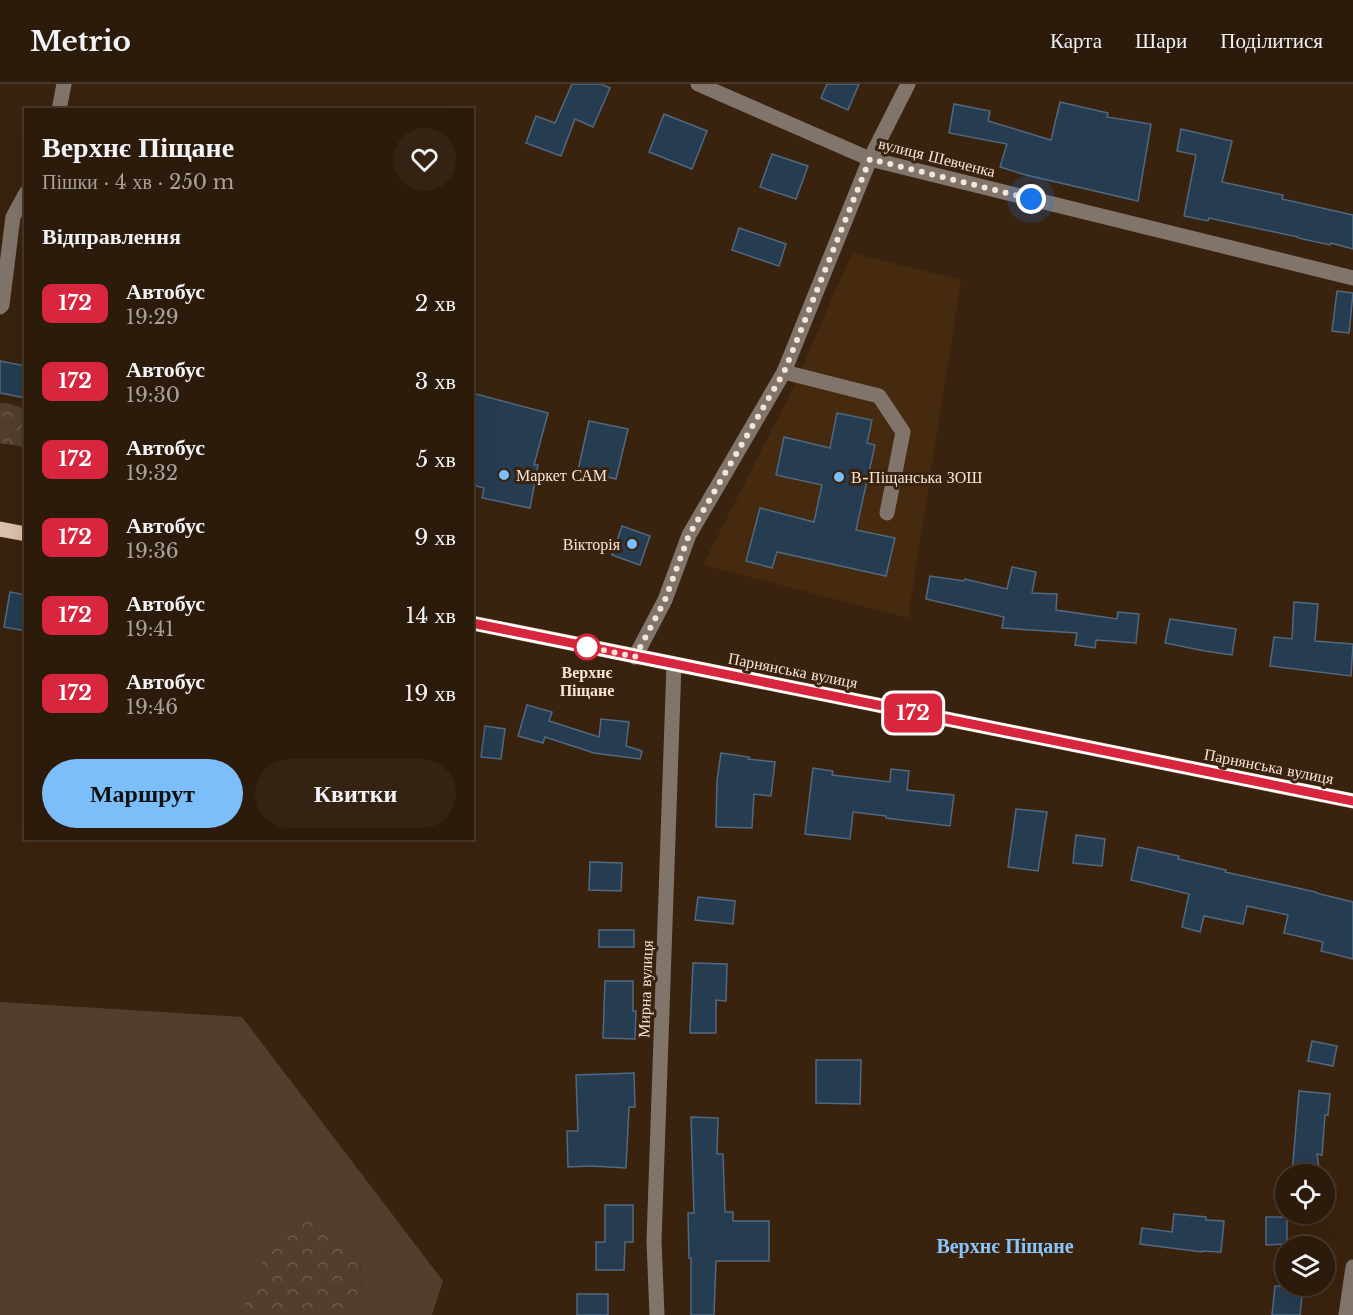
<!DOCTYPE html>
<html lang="uk">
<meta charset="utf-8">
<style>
body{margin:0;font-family:"Libre Baskerville",serif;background:#342313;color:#f1f3f6;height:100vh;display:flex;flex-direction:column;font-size:22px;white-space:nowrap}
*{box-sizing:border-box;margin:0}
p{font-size:20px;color:#a6a19c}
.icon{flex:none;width:33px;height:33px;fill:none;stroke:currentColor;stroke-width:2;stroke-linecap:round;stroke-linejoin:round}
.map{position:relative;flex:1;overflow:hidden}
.drawer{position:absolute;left:24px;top:24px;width:450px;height:732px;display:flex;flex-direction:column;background:#2c1a0a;border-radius:0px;box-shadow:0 6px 24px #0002,0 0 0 2px #48382b}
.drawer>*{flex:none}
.badge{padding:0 12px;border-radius:9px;font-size:21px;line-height:39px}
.tools{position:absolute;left:1275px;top:1080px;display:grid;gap:12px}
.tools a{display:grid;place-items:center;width:60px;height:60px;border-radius:50%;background:#2c1a0a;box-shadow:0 6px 24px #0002,0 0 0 2px #48382b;font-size:30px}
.you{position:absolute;width:30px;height:30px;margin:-15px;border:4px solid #fff;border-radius:50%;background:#1a73e8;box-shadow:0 0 0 9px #1a73e833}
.map>.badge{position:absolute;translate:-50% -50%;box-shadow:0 0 0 3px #fff}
h2{padding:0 18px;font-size:22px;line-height:54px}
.round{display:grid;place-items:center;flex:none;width:63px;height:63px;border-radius:32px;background:#342313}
.summary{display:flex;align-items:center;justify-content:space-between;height:102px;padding:0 18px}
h1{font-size:28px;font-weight:700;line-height:45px}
.primary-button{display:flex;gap:12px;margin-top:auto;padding:12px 18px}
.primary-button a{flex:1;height:69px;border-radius:36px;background:#7cbef9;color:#111;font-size:24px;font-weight:700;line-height:69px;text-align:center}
.primary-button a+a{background:#342313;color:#f1f3f6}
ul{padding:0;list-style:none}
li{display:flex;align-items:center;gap:18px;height:78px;padding:0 18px}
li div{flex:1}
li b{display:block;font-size:22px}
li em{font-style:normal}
li .badge{min-width:66px;font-weight:700;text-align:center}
header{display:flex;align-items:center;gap:36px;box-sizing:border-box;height:84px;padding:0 30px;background:#2c1a0a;border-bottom:2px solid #48382b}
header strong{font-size:28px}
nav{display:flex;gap:33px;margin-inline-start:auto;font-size:21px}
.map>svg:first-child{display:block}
</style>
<header>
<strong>Metrio</strong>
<nav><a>Карта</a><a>Шари</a><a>Поділитися</a></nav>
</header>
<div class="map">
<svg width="1353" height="1231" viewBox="0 0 1353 1231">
<defs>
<pattern id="forest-crowns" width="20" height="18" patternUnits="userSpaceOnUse" patternTransform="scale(1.5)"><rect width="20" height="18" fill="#533e2d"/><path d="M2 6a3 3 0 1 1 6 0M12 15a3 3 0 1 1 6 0" fill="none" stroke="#6c5a4b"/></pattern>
</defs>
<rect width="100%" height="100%" fill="#3a230e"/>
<path fill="#452a0f" d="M852,169L961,196L908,534L703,481L793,304Z"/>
<path fill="#533e2d" d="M0,918L242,933L443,1197L432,1231H363L360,1177L263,1178L240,1231H0Z"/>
<g fill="url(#forest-crowns)">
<path d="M0,319H7L25,325V363L0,359Z"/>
<path d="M320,1129L360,1177L363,1231H240L263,1178L279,1146Z"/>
</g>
<g fill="#253c51" stroke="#506980" stroke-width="1.5">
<path d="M572,0H601L610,4L593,43L575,35L561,72L526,59L536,32L555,39Z"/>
<path d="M827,0H859L848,26L821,14Z"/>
<path d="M1060,18L1108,29L1107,33L1151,40L1138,117L1026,91L1000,83L1007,60L949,49L954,20L990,27L988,37L1051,56Z"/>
<path d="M664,30L707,47L692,85L649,68Z"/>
<path d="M1181,45L1232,57L1222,98L1283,111L1282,115L1353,131V165L1331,159L1330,161L1298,154V153L1209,134L1208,137L1184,132L1196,71L1177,67Z"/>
<path d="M772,70L808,82L796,115L760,103Z"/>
<path d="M739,144L786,160L779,182L732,166Z"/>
<path d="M1337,207L1353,209L1349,249L1332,247Z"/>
<path d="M0,277L26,282V314L0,309Z"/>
<path d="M472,309L548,329L534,381H538L530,424L482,414L484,404L472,401Z"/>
<path d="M837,329L872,336L867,359L875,361L856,446L895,454L886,492L777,468L772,484L746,477L760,424L814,438L822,401L776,391L784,353L830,364Z"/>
<path d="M589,337L628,345L616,395L578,386Z"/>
<path d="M622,442L650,452L640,481L612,471Z"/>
<path d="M1012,483L1036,488L1032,509L1057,510L1056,526L1117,535L1118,528L1139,530L1136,559L1096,556L1095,564L1075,561L1077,549L1002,544L1004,533L926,515L930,492L964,497L965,495L1007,505Z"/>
<path d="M10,508L26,511V547L4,543Z"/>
<path d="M1294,518L1318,520L1315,557L1353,560L1351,592L1270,582L1274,553L1292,555Z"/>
<path d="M1170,535L1236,545L1232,571L1205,567L1165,559Z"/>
<path d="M527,621L552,628L549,637L599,653L601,635L629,638L626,662L642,667L640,675L594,669L545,653L543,659L518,652Z"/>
<path d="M485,642L505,645L501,675L481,673Z"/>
<path d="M721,669L749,673L748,675L775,678L771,712L754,710L752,744L716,743L717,697Z"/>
<path d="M813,684L833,687L832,691L890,698L891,685L909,687L907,706L954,711L950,742L886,734V732L853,728L850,755L805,750Z"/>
<path d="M1016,725L1047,728L1038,787L1008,783Z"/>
<path d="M1076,751L1105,755L1102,782L1073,779Z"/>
<path d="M1138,763L1179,772L1178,775L1226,786L1225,788L1316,808V809L1353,818V875L1321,867L1323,858L1284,849L1288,831L1247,822L1243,840L1204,832L1200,848L1182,843L1189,810L1131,796Z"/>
<path d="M590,778L622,779L621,807L589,806Z"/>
<path d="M698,813L735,817L733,840L695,836Z"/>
<rect x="599" y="846" width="35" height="17"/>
<path d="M693,879L727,880L726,917L716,916V949H690Z"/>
<path d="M605,897H633V927H636L635,955L603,954Z"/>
<path d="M1312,957L1337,962L1333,982L1308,977Z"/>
<path d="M816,976H861L860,1020L816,1019Z"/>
<path d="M634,989L635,1023H629L626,1084L591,1082L568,1083L567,1047H578L576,991Z"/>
<path d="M1299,1007L1330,1010L1328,1031H1325L1322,1071L1317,1070L1320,1090H1292Z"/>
<path d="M691,1033L718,1034L717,1070H723L725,1128H733V1137H769V1177H716L714,1231H691V1174H689L688,1129H694Z"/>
<path d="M605,1121H633V1158H625L624,1186H596V1158H605Z"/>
<path d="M1174,1130L1206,1133V1136L1224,1137L1221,1168L1202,1167V1168L1140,1160L1142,1144L1172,1148Z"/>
<path d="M1266,1133H1287V1160L1266,1161Z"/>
<path d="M1275,1202H1303L1300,1231H1272Z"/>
<rect x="577" y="1210" width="31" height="21"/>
</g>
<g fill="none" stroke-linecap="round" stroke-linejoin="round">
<g stroke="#81756b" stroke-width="15">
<path d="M698,0L870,75L1353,194"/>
<path d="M59,26L64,0"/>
<path d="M0,223L2,221L13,133L26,109"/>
<path d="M784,288L879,312L903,348L887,429"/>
<path d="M635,573L665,516L689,451L784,288L870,75L908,0"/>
<path d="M657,1231L654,1157L674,580"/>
<path d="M1346,1231L1353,1183"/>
</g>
<g stroke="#dbc2ad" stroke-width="15">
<path d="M0,445L26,450"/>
<path d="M472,539L1353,717"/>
</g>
</g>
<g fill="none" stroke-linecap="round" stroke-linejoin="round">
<defs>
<path id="line" d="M472,539L1353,717"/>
</defs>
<use href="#line" stroke="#fff" stroke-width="14"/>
<use href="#line" stroke="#d7263d" stroke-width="9"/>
<path stroke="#f4e5d8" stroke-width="6" stroke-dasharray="0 10.8" d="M587,563L585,562L635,573L665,516L689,451L784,288L870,75L1031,115"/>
</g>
<g fill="#7cbef9" stroke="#3a230e" stroke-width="2">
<circle cx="504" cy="391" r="6"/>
<circle cx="839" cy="393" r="6"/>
<circle cx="632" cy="460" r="6"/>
</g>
<circle fill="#fff" stroke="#d7263d" stroke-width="3" cx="587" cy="563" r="12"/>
<g text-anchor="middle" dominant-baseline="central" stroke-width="6" stroke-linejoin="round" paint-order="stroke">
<g font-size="16" fill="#f4e5d8" stroke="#3a230e">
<text transform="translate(937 73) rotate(14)">вулиця Шевченка</text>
<text transform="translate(793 586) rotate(11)">Парнянська вулиця</text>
<text transform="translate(1269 682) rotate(11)">Парнянська вулиця</text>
<text transform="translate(645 905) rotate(-88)">Мирна вулиця</text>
</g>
<g font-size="16" fill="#f4e5d8" stroke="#3a230e" text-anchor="start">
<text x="516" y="391">Маркет САМ</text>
<text x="851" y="393">В-Піщанська ЗОШ</text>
<text x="620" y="460" text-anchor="end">Вікторія</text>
</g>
<g font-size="16" font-weight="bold" fill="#f4e5d8" stroke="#3a230e">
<text x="587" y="588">Верхнє<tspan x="587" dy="18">Піщане</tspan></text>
</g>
<g font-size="20" font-weight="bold" fill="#88c5fc" stroke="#3a230e">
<text x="1005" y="1162">Верхнє Піщане</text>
</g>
</g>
</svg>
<div class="tools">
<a><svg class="icon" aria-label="locate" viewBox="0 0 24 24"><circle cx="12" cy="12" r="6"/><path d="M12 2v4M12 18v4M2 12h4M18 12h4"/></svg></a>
<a><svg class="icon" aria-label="layers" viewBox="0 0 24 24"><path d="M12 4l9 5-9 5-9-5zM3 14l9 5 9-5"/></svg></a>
</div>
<div class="you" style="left:1031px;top:115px"></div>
<b class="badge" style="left:913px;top:629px;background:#d7263d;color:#fff">172</b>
<section class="drawer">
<div class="summary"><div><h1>Верхнє Піщане</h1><p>Пішки · 4 хв · 250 m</p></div><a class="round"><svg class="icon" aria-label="heart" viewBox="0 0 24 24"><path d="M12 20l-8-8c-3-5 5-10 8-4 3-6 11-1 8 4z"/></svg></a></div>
<h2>Відправлення</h2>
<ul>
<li><span class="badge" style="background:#d7263d;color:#fff">172</span><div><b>Автобус</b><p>19:29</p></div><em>2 хв</em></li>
<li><span class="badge" style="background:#d7263d;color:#fff">172</span><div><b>Автобус</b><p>19:30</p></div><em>3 хв</em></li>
<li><span class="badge" style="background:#d7263d;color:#fff">172</span><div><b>Автобус</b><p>19:32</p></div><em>5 хв</em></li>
<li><span class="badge" style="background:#d7263d;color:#fff">172</span><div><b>Автобус</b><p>19:36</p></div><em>9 хв</em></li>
<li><span class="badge" style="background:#d7263d;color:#fff">172</span><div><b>Автобус</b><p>19:41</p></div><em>14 хв</em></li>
<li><span class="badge" style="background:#d7263d;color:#fff">172</span><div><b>Автобус</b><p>19:46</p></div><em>19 хв</em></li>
</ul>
<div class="primary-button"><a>Маршрут</a><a>Квитки</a></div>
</section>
</div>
